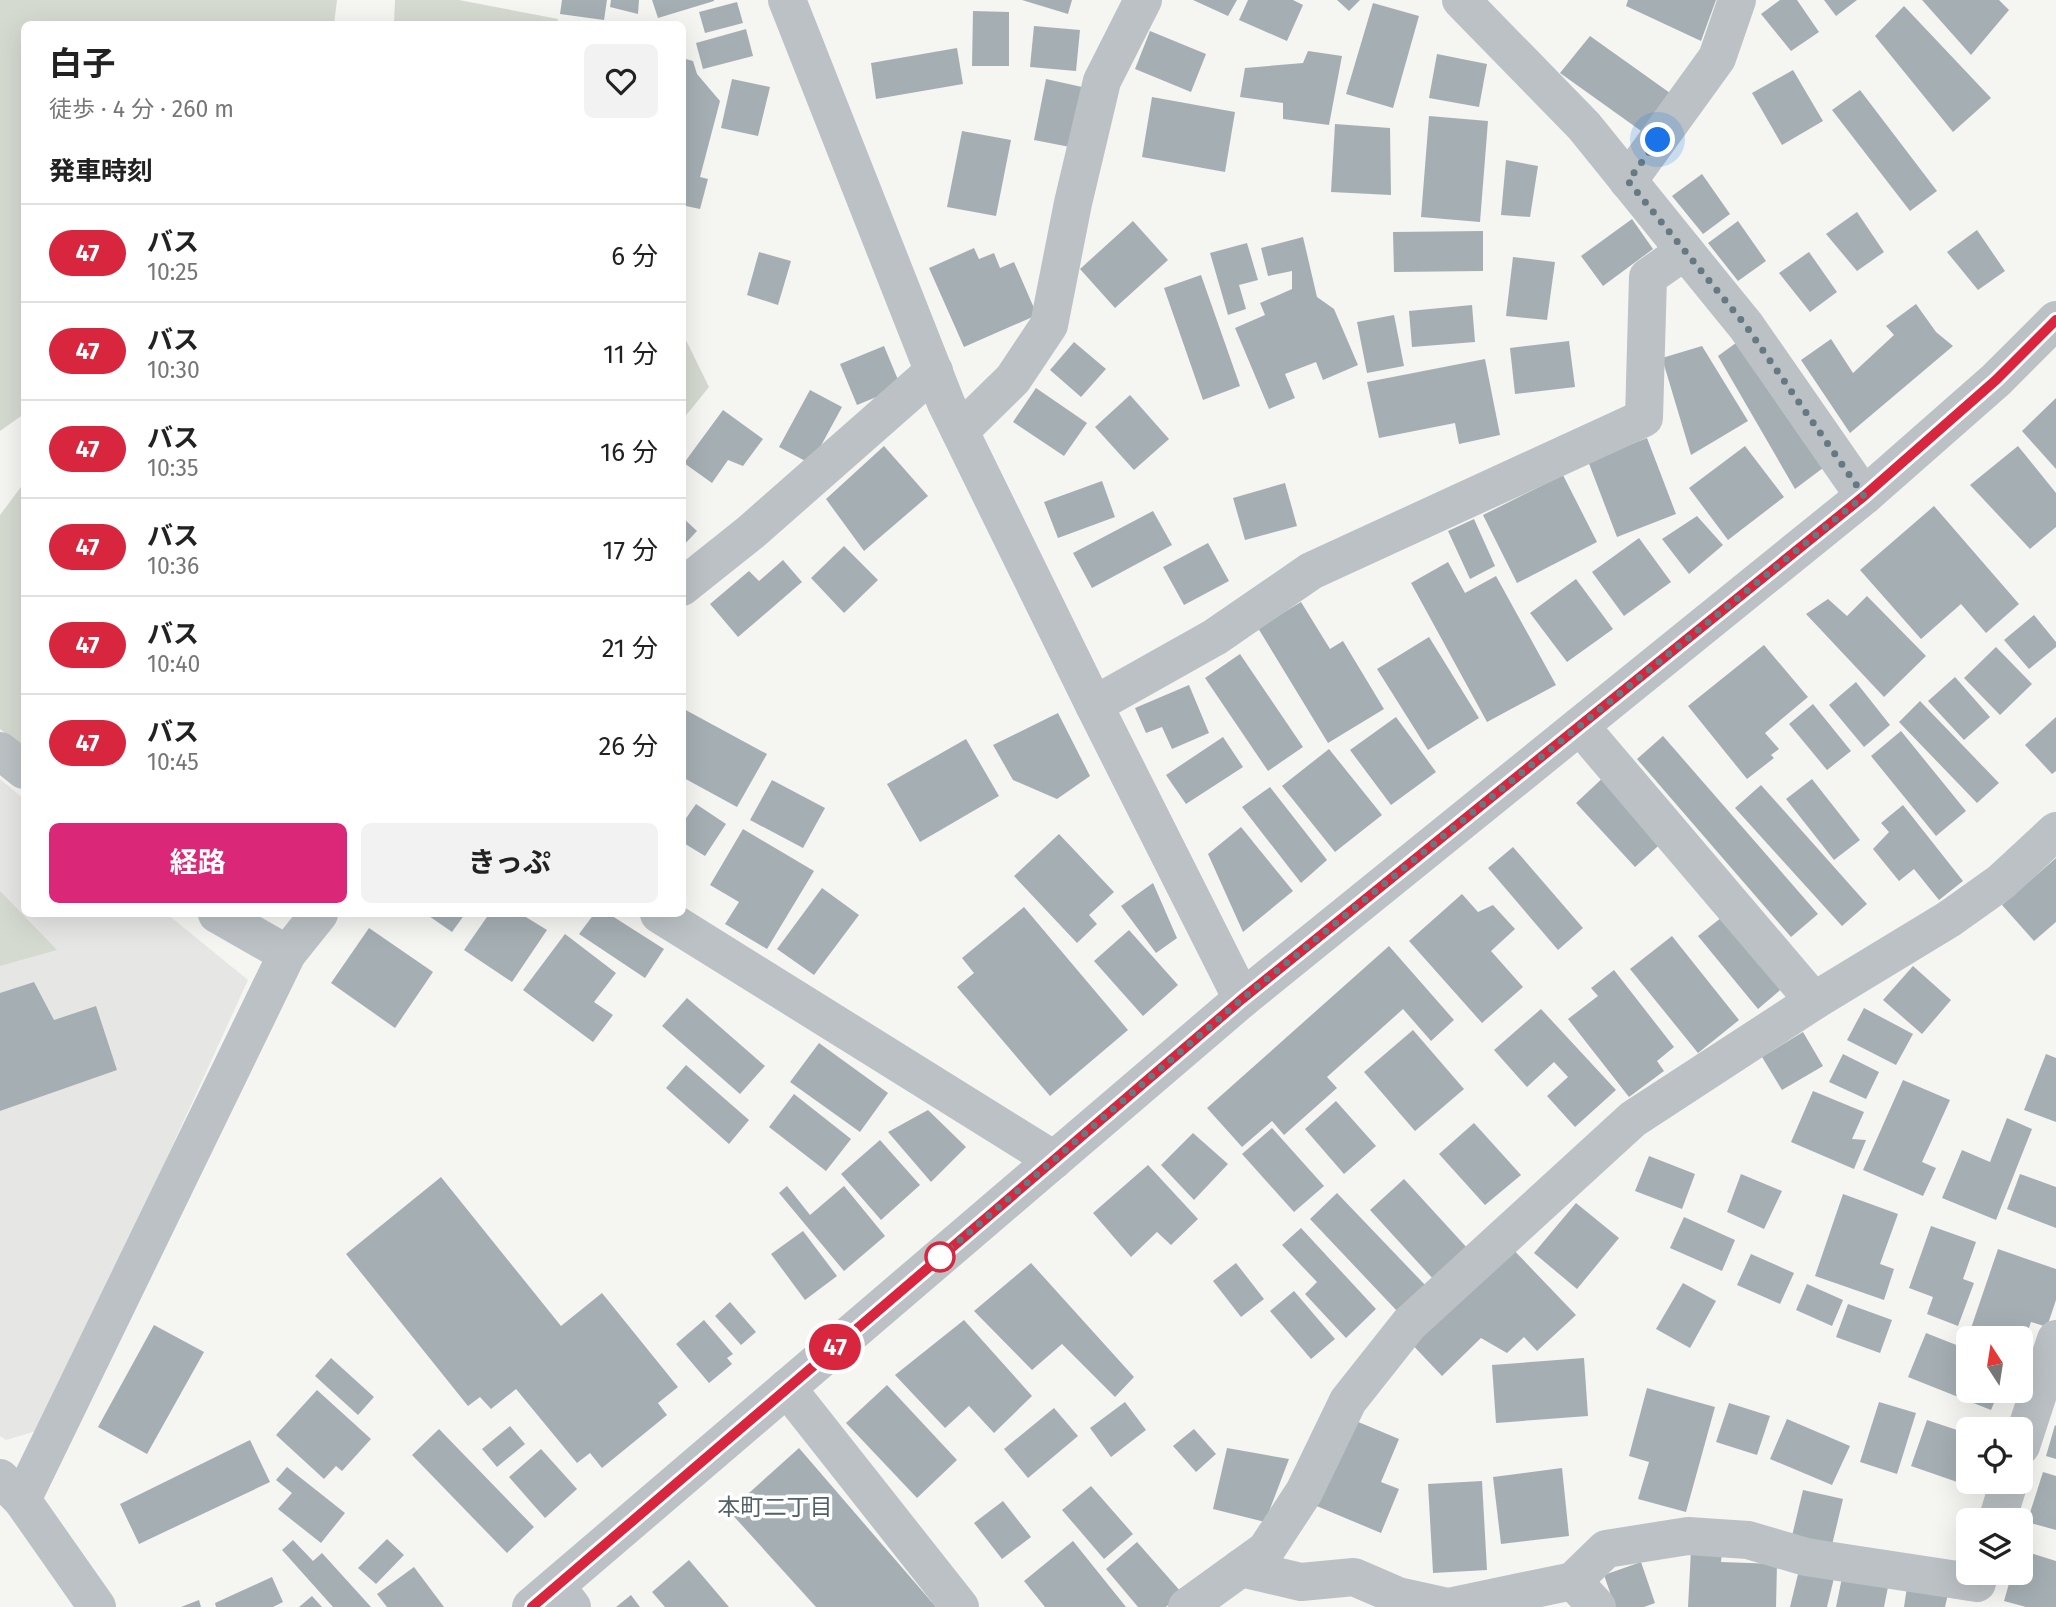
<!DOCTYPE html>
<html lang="ja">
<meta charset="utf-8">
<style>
body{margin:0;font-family:"Fira Sans","Noto Sans JP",sans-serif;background:#f2f2f2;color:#222;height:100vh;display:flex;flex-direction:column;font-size:26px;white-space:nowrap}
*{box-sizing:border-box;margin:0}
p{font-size:23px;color:#767676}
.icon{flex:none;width:38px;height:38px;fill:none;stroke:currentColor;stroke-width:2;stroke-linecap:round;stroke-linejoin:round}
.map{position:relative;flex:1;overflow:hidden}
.side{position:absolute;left:21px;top:21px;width:665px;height:896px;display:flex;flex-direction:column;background:#fff;border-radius:10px;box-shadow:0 7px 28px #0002}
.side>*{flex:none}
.badge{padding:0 14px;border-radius:23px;font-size:24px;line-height:46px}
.needle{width:46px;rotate:348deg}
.controls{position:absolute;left:1956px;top:1326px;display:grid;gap:14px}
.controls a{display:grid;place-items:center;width:77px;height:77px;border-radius:10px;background:#fff;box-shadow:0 7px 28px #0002;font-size:35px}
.you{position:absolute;width:35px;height:35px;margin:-18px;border:5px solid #fff;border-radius:50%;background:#1a73e8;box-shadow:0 0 0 10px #1a73e833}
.map>.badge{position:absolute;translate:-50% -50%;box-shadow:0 0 0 4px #fff}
h2{padding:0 28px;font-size:26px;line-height:63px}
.round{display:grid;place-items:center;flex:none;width:74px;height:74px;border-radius:10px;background:#f2f2f2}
.headline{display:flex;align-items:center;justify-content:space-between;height:119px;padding:0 28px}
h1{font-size:33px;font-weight:700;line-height:52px}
.cta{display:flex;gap:14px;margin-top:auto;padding:14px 28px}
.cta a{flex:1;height:80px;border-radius:10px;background:#db2777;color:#fff;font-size:28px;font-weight:700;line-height:80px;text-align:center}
.cta a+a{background:#f2f2f2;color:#222}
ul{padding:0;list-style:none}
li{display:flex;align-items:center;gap:21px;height:98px;padding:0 28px;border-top:2px solid #e0e0e0}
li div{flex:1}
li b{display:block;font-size:26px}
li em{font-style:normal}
li .badge{min-width:77px;font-weight:700;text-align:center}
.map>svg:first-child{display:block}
</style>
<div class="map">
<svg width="2056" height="1607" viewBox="0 0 2056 1607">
<rect width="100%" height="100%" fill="#f5f5f2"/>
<path fill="#e6e6e5" d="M0,779L24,799V914H167L248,980L43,1429L6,1440L0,1436Z"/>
<g fill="#d5dad1">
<path d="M0,0H337L334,24H24V414L0,431Z"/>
<path d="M395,0H459L558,19L557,24H394Z"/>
<path d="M682,332L709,387L683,419H682Z"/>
<path d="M24,483V748L0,729V515Z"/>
<path d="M0,891L57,950L0,966Z"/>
</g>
<g fill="#a5afb3">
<path d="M562,0H607L604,20L560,14Z"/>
<path d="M611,0H639L638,14L610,7Z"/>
<path d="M652,0H714V1L658,18Z"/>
<path d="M1022,0H1072L1068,14Z"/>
<path d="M1193,0H1237L1228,16Z"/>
<path d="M1248,0H1293L1303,5L1287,41L1239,20Z"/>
<path d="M1337,0H1360L1349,11Z"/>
<path d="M1628,0H1716L1701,41L1626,6Z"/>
<path d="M1780,0H1797L1819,32L1791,51L1761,14Z"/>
<path d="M1824,0H1857L1836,16Z"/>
<path d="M1922,0H1999L2009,10L1971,55Z"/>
<path d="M737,2L743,23L705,33L699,12Z"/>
<path d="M1373,3L1419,16L1393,108L1346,94Z"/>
<path d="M1904,6L1991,98L1953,132L1875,36Z"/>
<path d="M973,11L1009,12V66H972Z"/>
<path d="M1034,26L1080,30L1076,71L1030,67Z"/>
<path d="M746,29L753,56L703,69L696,43Z"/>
<path d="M1150,31L1206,54L1191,92L1135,69Z"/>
<path d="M1590,36L1670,93L1644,133L1560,73Z"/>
<path d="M957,48L963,84L876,99L871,63Z"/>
<path d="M1308,51L1342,56L1329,125L1283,119V103L1240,97L1245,68L1303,63Z"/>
<path d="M1437,54L1487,64L1479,107L1429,98Z"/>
<path d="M682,58L693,61L697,74L720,101L700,177L708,179L700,209L686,206L683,216Z"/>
<path d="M1793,70L1823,121L1782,145L1752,93Z"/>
<path d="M732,79L770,87L758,136L721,128Z"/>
<path d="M1046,79L1082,87L1070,147L1034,140Z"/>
<path d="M1860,90L1937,191L1910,211L1832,110Z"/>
<path d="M1152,97L1235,112L1225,172L1142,157Z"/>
<path d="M1429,116L1488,121L1480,222L1421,217Z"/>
<path d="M1335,124L1390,128L1391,195L1331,192Z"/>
<path d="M962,131L1011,140L996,216L947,207Z"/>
<path d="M1506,160L1538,166L1530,217L1501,215Z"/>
<path d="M1702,174L1730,214L1703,234L1672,196Z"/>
<path d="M1857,212L1884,252L1857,271L1826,234Z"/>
<path d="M1632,219L1653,249L1603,286L1581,256Z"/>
<path d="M1133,221L1168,260L1115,308L1080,269Z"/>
<path d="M1738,221L1766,261L1738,281L1708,243Z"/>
<path d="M1977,230L2005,271L1978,290L1947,252Z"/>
<path d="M1483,231V271L1394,272L1393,232Z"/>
<path d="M1303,237L1317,297L1334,309L1358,365L1323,380L1316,362L1285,374L1295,398L1269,409L1235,328L1265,315L1260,303L1292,289V271L1268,276L1261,248Z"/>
<path d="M1247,243L1258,280L1239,285L1246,309L1228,315L1210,253Z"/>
<path d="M974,248L979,259L994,253L1000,268L1014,262L1037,315L964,347L929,268Z"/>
<path d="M759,252L791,261L778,305L747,295Z"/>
<path d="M1809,252L1837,292L1810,312L1779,273Z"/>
<path d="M1513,257L1555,262L1547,320L1506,316Z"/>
<path d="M1201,275L1240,386L1203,400L1164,288Z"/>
<path d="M1916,304L1936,332L1953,346L1850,433L1801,360L1831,339L1853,373L1894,335L1886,326Z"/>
<path d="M1472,305L1475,342L1412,347L1409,311Z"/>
<path d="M1394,315L1404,366L1367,373L1357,322Z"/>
<path d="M1740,340L1827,465L1795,489L1718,356Z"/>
<path d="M1569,341L1575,387L1515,394L1510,348Z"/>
<path d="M1074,342L1106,369L1081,397L1050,370Z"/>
<path d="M884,346L901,387L857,405L840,364Z"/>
<path d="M1702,346L1748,421L1691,455L1662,358Z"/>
<path d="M1485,359L1500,435L1459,444L1455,423L1379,438L1367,382Z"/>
<path d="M1036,388L1087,423L1064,456L1013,422Z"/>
<path d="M810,390L842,407L811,464L779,447Z"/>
<path d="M1130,395L1169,439L1134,470L1095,427Z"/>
<path d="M2056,398V469L2022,431Z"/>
<path d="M723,410L763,439L743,466L728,460L712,483L684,463Z"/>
<path d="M1647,438L1676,514L1617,537L1588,461Z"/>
<path d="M884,446L928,496L864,551L826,499Z"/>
<path d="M1745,446L1784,497L1728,540L1689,488Z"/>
<path d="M2018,446L2056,493V527L2030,549L1970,485Z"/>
<path d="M1563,475L1597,542L1517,583L1483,515Z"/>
<path d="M1102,481L1115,517L1058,538L1044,502Z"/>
<path d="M1285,483L1297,526L1245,540L1233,498Z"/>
<path d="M1934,506L2019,604L1986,633L1961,604L1921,639L1860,570Z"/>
<path d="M1153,511L1172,545L1092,588L1073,553Z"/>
<path d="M1697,516L1723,545L1689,574L1662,539Z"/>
<path d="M682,517L697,531L682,547Z"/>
<path d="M1474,519L1495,566L1470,579L1448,531Z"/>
<path d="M1639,538L1671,582L1624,616L1592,572Z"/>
<path d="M1208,543L1229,581L1184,605L1163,567Z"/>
<path d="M844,546L878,580L844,613L811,578Z"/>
<path d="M783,560L802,582L738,637L710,604L749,571L759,581Z"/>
<path d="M1448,562L1465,593L1496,576L1556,685L1487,722L1411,583Z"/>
<path d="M1576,579L1613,629L1567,662L1530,613Z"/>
<path d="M1867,596L1926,656L1884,697L1806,614L1828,599L1847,616Z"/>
<path d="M1301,602L1330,649L1343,641L1384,709L1328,743L1258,628Z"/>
<path d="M2034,615L2056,642V647L2029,669L2004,640Z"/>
<path d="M1429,637L1479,718L1428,750L1377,669Z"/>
<path d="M1764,645L1808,697L1765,733L1779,749L1771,755L1774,758L1747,779L1688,706Z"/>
<path d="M1996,647L2032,684L2000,715L1964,678Z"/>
<path d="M1240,654L1303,747L1268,771L1205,678Z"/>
<path d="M1955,677L1990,717L1964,740L1928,701Z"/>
<path d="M1856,682L1890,725L1864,747L1829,705Z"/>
<path d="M1189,685L1209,733L1172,749L1162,727L1146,733L1135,708Z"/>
<path d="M1920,701L1999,783L1977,803L1899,722Z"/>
<path d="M1813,704L1851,751L1827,770L1789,724Z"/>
<path d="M682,708L767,754L737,807L682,777Z"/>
<path d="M1058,713L1090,776L1057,799L1013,780L993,745Z"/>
<path d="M1396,717L1436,772L1391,805L1350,750Z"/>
<path d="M2056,717V771L2052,774L2025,745Z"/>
<path d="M1901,731L1966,811L1936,836L1871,756Z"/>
<path d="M1663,736L1818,914L1791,937L1637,759Z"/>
<path d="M1223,737L1243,767L1186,804L1166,775Z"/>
<path d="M966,739L999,796L920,842L887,784Z"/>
<path d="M1329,749L1382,815L1335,852L1282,786Z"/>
<path d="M1607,774L1667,838L1635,867L1576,803Z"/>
<path d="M1812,779L1860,840L1834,860L1786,799Z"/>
<path d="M772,780L825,808L803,848L750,820Z"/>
<path d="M1761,785L1867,904L1842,926L1735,808Z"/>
<path d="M1270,787L1327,860L1301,883L1242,807Z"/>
<path d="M696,804L726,824L705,856L682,842V824Z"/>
<path d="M1903,805L1963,881L1939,900L1914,869L1899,881L1873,849L1889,832L1881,823Z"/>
<path d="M1241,827L1293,891L1243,932L1208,854Z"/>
<path d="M743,829L814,871L767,949L725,924L739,902L710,885Z"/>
<path d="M1059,834L1114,892L1089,915L1097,924L1077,943L1014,876Z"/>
<path d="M1513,847L1583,928L1558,950L1488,868Z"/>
<path d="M2056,858V922L2034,941L2002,905Z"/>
<path d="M1153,883L1177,938L1156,953L1121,906Z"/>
<path d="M822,888L859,915L814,975L777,949Z"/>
<path d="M1462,894L1478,912L1493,905L1515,929L1491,951L1523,987L1482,1023L1409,941Z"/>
<path d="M1024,907L1128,1030L1050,1096L957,987L974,973L962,958Z"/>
<path d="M426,914H465L452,932Z"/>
<path d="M489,914H521L547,930L512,982L464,950Z"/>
<path d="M594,914H609L664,949L645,978L579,934Z"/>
<path d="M1726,914L1786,985L1758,1009L1698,936Z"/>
<path d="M369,928L433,972L395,1028L331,983Z"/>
<path d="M1129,930L1178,985L1143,1016L1094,961Z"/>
<path d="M565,934L616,973L594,1002L613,1015L593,1042L523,990Z"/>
<path d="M1672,936L1739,1020L1698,1053L1630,969Z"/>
<path d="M1389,946L1454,1020L1431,1041L1403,1009L1327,1077L1337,1088L1284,1135L1272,1121L1242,1147L1207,1108Z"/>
<path d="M1913,966L1951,1000L1922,1034L1883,1000Z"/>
<path d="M1614,970L1674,1047L1657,1061L1664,1071L1629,1097L1568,1019L1598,996L1591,988Z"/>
<path d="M34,982L54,1020L96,1006L117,1070L0,1111V993Z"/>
<path d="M687,998L765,1066L740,1094L662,1026Z"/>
<path d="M1864,1008L1913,1034L1896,1065L1847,1040Z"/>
<path d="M1541,1009L1616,1090L1575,1127L1547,1096L1568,1077L1554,1062L1527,1087L1494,1050Z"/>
<path d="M1413,1030L1464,1089L1415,1131L1364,1072Z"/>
<path d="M1803,1032L1823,1066L1782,1090L1762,1057Z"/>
<path d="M819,1043L888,1093L860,1132L790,1082Z"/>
<path d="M1843,1054L1879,1072L1866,1099L1829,1082Z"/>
<path d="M2046,1054L2056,1058V1122L2024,1110Z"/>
<path d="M686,1065L749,1120L729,1144L666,1088Z"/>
<path d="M1903,1080L1950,1100L1922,1162L1936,1168L1923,1196L1863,1170Z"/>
<path d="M1813,1091L1864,1112L1852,1139L1866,1140L1854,1169L1791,1142Z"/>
<path d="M794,1094L851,1139L826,1171L769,1127Z"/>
<path d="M1336,1101L1376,1146L1344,1174L1305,1129Z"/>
<path d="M928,1110L966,1147L931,1182L888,1132Z"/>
<path d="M2007,1118L2032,1129L1996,1220L1942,1198L1962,1150L1990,1162Z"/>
<path d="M1474,1123L1521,1175L1485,1205L1439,1154Z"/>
<path d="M1272,1128L1324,1186L1294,1212L1242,1154Z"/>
<path d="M1193,1133L1228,1164L1194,1200L1161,1165Z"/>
<path d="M880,1140L920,1185L881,1220L841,1174Z"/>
<path d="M1649,1156L1695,1174L1682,1209L1635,1191Z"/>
<path d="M1148,1165L1198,1219L1171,1245L1157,1232L1131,1257L1093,1213Z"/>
<path d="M1741,1174L1782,1191L1764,1229L1727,1212Z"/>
<path d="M2020,1174L2056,1187V1228L2007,1209Z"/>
<path d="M441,1177L561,1326L602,1293L678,1387L658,1403L667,1415L602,1468L590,1453L577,1463L516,1389L491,1409L480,1397L468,1406L346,1254Z"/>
<path d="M1404,1179L1469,1250L1435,1281L1370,1210Z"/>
<path d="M787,1186L810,1215L844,1186L885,1236L844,1271L779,1193Z"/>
<path d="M1337,1193L1426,1286L1398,1312L1310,1219Z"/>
<path d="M1843,1194L1898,1214L1880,1264L1894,1269L1884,1300L1815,1276Z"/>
<path d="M1576,1203L1619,1238L1577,1289L1534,1253Z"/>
<path d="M1684,1217L1735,1240L1722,1271L1670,1248Z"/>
<path d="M1931,1226L1976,1242L1963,1279L1974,1283L1958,1326L1927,1314L1933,1297L1909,1288Z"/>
<path d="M1301,1228L1376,1309L1346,1338L1305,1294L1317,1282L1282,1245Z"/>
<path d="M803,1231L837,1276L805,1300L771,1254Z"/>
<path d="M1506,1242L1576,1315L1537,1351L1524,1337L1507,1353L1481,1338L1442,1376L1406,1338Z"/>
<path d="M1998,1249L2056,1269V1300L2047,1327L2031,1322L2022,1348L2021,1339H1974L1968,1337Z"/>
<path d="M1751,1254L1794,1273L1780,1304L1737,1285Z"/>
<path d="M1031,1263L1134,1377L1115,1397L1062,1344L1032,1370L974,1311Z"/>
<path d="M1236,1263L1264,1299L1241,1317L1213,1281Z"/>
<path d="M1683,1283L1716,1301L1690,1348L1656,1329Z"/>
<path d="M1807,1284L1843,1300L1832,1326L1796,1310Z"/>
<path d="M1294,1291L1335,1339L1311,1359L1270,1311Z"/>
<path d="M730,1302L756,1332L741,1345L715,1316Z"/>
<path d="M1848,1304L1892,1320L1880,1353L1836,1337Z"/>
<path d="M704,1320L733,1354L727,1358L732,1364L709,1383L676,1344Z"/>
<path d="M964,1320L1032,1396L994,1433L969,1406L945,1428L895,1375Z"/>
<path d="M154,1325L204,1352L147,1454L98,1427Z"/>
<path d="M1926,1333L1969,1350V1391H1999L1991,1410L1908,1377Z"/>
<path d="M331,1358L374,1397L358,1415L315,1376Z"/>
<path d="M1584,1358L1588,1416L1496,1423L1492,1365Z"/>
<path d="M887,1385L957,1460L917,1498L846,1423Z"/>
<path d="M1647,1388L1715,1407L1686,1512L1638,1499L1649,1462L1629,1456Z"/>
<path d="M317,1390L371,1439L342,1471L336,1466L324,1479L276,1435Z"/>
<path d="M1125,1402L1146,1430L1111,1457L1090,1428Z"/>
<path d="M1879,1402L1916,1413L1897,1474L1860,1462Z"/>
<path d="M1729,1403L1770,1416L1757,1455L1716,1442Z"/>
<path d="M1054,1408L1078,1436L1028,1478L1004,1449Z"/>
<path d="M1344,1416L1399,1439L1381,1482L1399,1489L1381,1533L1307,1502Z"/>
<path d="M1787,1419L1850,1446L1832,1485L1770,1459Z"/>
<path d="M1927,1420L1969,1434V1482H1993L1989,1493L1911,1466Z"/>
<path d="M2055,1425L2056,1426V1459L2046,1456Z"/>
<path d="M510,1426L525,1444L497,1467L482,1449Z"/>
<path d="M439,1429L534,1527L507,1553L412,1455Z"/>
<path d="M1194,1429L1216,1454L1196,1472L1173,1446Z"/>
<path d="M250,1440L270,1482L139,1544L120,1504Z"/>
<path d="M799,1448L936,1607H816L729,1511Z"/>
<path d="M1227,1448L1289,1459L1265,1522L1213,1509Z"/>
<path d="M541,1449L577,1489L545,1518L509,1477Z"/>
<path d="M287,1467L345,1513L321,1543L278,1509L292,1493L276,1480Z"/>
<path d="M1562,1468L1569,1536L1501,1544L1493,1477Z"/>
<path d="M2043,1472L2056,1476V1530L2027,1522Z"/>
<path d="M1482,1481L1487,1570L1433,1573L1428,1484Z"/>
<path d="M1091,1486L1133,1534L1104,1559L1062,1510Z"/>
<path d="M1803,1490L1843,1499L1832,1545L1792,1536Z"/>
<path d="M1003,1501L1031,1537L1002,1559L974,1523Z"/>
<path d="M387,1539L404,1555L376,1584L358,1568Z"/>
<path d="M293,1540L313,1561L322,1553L371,1607H333L282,1550Z"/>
<path d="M1073,1541L1126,1607H1045L1024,1581Z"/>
<path d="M1137,1542L1182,1593L1166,1607H1138L1106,1569Z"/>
<path d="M1691,1550L1722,1551L1721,1562L1777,1564L1776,1607H1688Z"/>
<path d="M2021,1550L2056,1561V1607H2026L2004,1601L2012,1573H2021Z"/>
<path d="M689,1560L729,1607H665L652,1592Z"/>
<path d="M1641,1562L1655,1603L1644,1607H1615L1604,1575Z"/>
<path d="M414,1567L444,1607H387L377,1594Z"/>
<path d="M1799,1570L1834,1578L1827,1607H1790Z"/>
<path d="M1843,1573L1889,1582L1884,1607H1836Z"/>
<path d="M272,1577L283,1602L273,1607H216L215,1603Z"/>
<path d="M1907,1587L1948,1594L1945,1607H1904Z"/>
<path d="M631,1595L640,1607H616Z"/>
<path d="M312,1596L322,1607H299Z"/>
<path d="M199,1600L201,1607H181Z"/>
</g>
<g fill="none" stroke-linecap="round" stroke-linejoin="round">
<g stroke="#bbc1c4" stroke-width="38">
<path d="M787,0L946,403L1094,705L1242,999"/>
<path d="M1461,0L1584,126L1685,251L1746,326L1864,496"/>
<path d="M1628,181L1717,58L1737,0"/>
<path d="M960,431L1013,379L1049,325L1073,203L1102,81L1143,0"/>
<path d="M682,587L751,532L934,371"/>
<path d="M1094,705L1215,637L1311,571L1644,418L1648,277L1685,251"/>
<path d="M1580,726L1814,1001"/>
<path d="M0,751L24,770"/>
<path d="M217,914L287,954"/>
<path d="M659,914L1054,1160"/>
<path d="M787,1388L960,1607"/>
<path d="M2021,1446L2056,1339"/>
<path d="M22,1500L287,954L319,914"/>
<path d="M1997,1521L2009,1482"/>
<path d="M1241,1568L1301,1582L1354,1577L1398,1596L1448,1607L1573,1581L1606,1549L1688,1536L1748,1540L1806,1557L1977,1583"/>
<path d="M1573,1581L1597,1607"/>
<path d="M556,1586L572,1607"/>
<path d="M1187,1607L1266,1550L1304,1492L1348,1401L1409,1324L1633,1119L1814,1001L1949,919L2001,882L2056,831"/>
</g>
<g stroke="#bbc1c4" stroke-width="38">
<path d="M0,1478L22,1500L97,1607"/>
<path d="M531,1607L1242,999L1864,496L1996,380L2056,320"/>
</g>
</g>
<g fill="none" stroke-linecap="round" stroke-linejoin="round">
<defs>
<path id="line" d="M532,1607L1242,999L1864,496L1996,380L2056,320"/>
</defs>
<use href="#line" stroke="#fff" stroke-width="16"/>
<use href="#line" stroke="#d7263d" stroke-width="10"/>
<path stroke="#657982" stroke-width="7" stroke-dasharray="0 12.6" d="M940,1257L931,1265L1242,999L1864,496L1746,326L1628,181L1658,140"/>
</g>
<circle fill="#fff" stroke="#d7263d" stroke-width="3.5" cx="940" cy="1257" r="14"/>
<g text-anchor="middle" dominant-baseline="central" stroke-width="7" stroke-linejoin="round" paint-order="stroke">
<g font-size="23" fill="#536167" stroke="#fff">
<text x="775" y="1507">本町二丁目</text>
</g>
</g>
</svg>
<div class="controls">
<a><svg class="needle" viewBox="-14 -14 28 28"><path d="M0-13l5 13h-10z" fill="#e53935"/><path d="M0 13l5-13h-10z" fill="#767676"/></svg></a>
<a><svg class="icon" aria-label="locate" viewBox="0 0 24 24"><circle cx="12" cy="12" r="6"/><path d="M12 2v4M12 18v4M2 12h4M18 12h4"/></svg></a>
<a><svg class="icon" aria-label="layers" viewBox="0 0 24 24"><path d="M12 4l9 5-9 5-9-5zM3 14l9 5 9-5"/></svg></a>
</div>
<div class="you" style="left:1658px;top:140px"></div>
<b class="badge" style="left:835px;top:1347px;background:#d7263d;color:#fff">47</b>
<section class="side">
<div class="headline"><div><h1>白子</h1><p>徒歩 · 4 分 · 260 m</p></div><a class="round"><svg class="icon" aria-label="heart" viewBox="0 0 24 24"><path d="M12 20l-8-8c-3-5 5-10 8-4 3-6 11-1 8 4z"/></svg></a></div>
<h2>発車時刻</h2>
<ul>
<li><span class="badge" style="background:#d7263d;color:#fff">47</span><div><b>バス</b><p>10:25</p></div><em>6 分</em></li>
<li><span class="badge" style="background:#d7263d;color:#fff">47</span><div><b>バス</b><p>10:30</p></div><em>11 分</em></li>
<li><span class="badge" style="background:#d7263d;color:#fff">47</span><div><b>バス</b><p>10:35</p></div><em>16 分</em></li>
<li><span class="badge" style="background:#d7263d;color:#fff">47</span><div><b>バス</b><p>10:36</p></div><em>17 分</em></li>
<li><span class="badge" style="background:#d7263d;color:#fff">47</span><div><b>バス</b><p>10:40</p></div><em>21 分</em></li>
<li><span class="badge" style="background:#d7263d;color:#fff">47</span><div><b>バス</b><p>10:45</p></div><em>26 分</em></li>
</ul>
<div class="cta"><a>経路</a><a>きっぷ</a></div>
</section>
</div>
